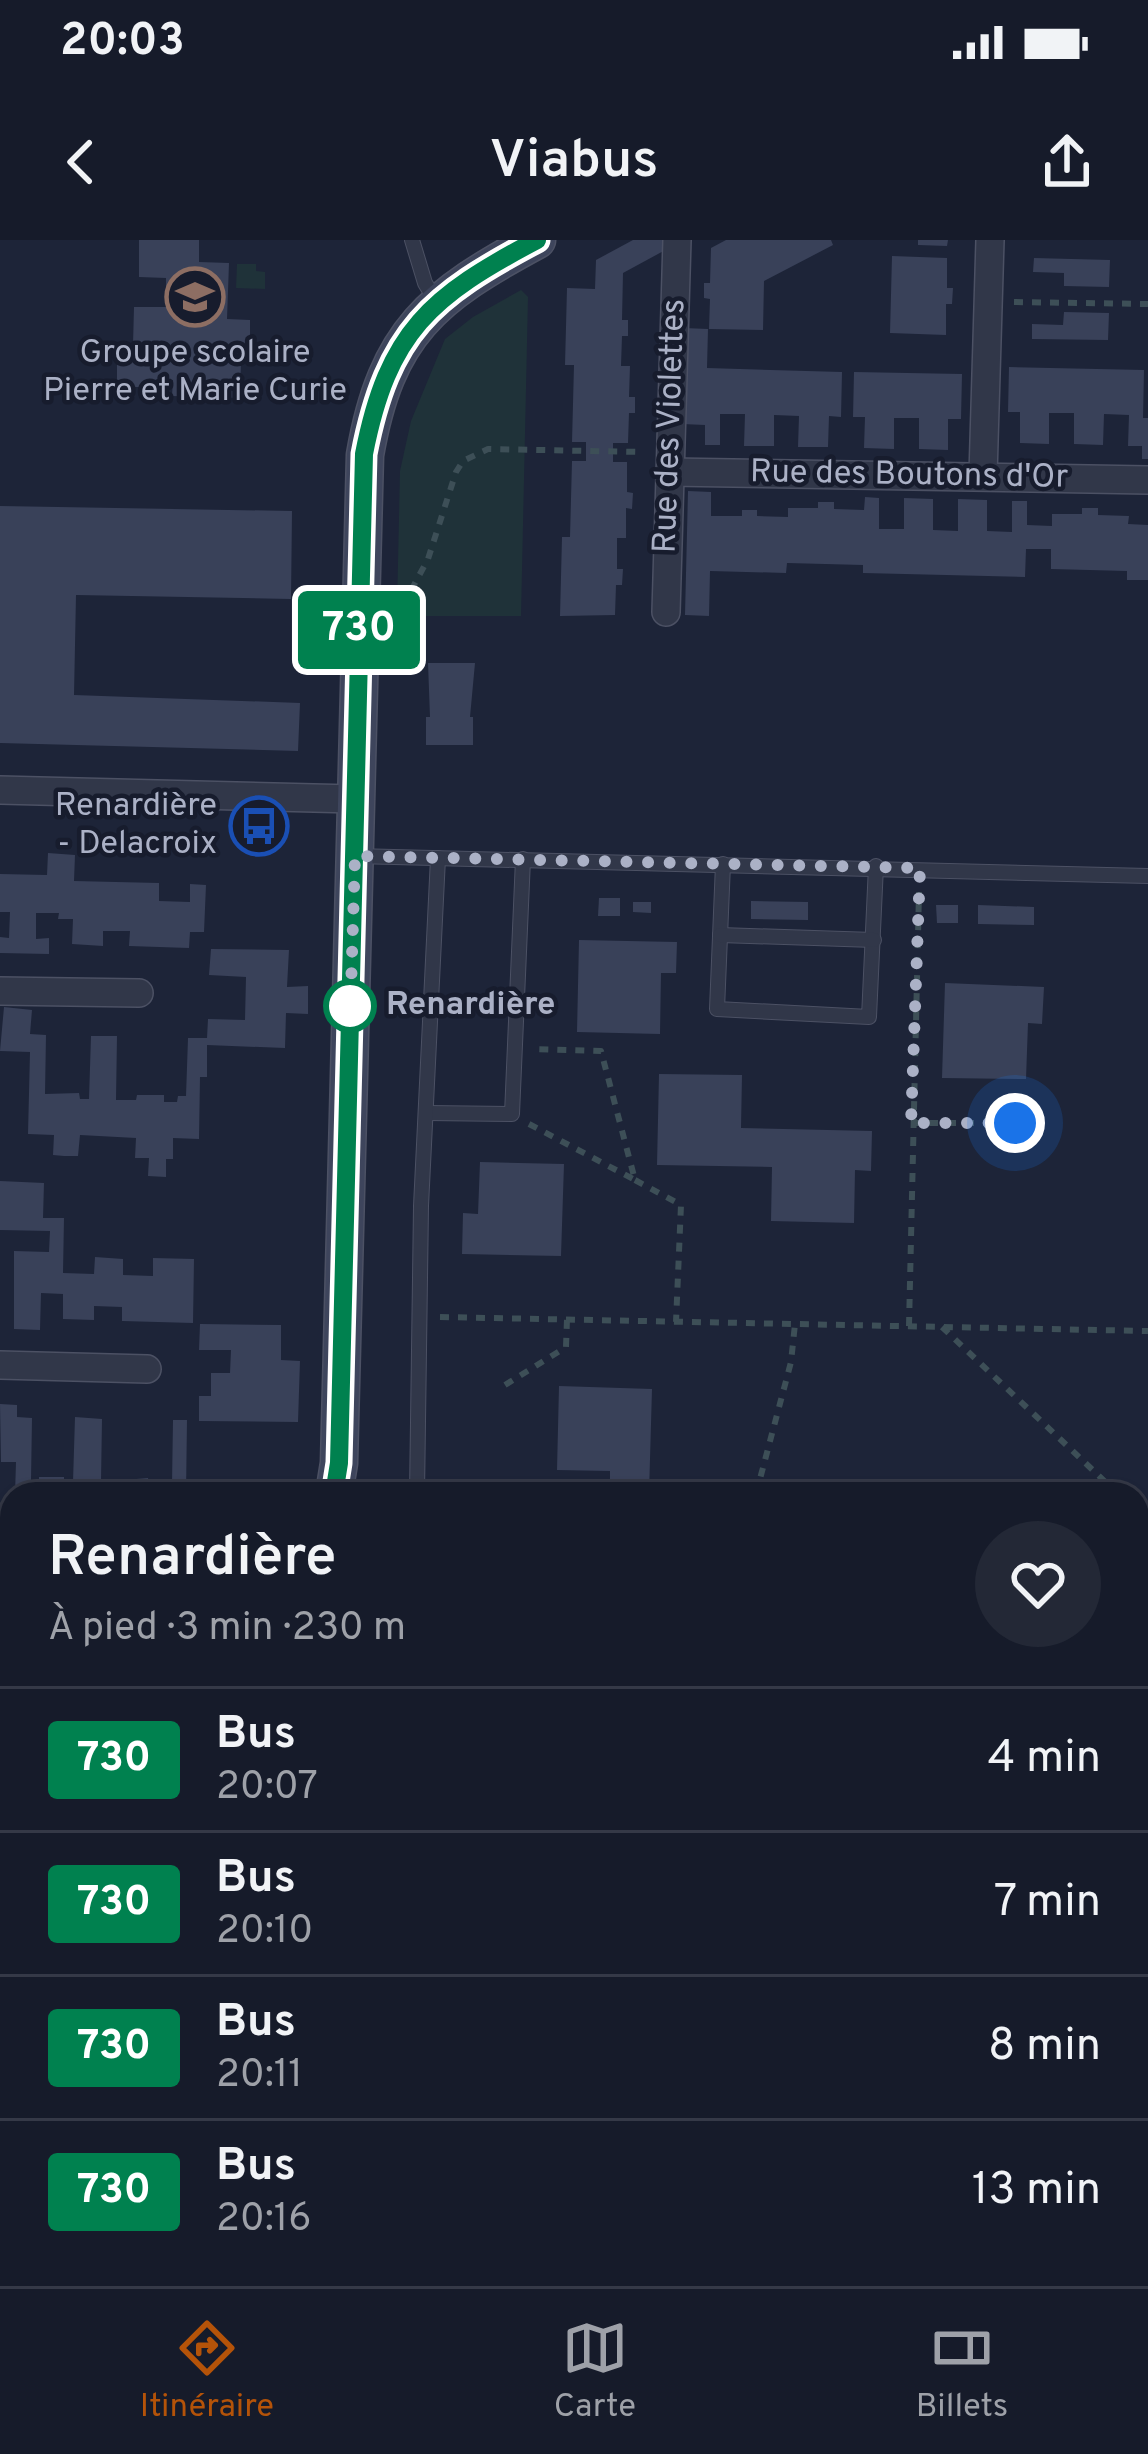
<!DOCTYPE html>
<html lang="fr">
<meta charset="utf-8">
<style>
body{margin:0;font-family:Overpass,sans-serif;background:#232836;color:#f1f3f6;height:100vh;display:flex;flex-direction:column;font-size:45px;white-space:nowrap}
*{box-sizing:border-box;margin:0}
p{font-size:39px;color:#9ea1a8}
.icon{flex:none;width:66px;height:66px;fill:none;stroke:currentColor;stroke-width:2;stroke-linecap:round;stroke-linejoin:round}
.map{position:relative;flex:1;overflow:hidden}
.panel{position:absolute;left:0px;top:1242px;width:1149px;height:804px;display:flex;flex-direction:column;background:#161b2a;border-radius:36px 36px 0 0;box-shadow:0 3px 9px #0004,0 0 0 3px #353947}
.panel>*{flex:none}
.badge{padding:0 24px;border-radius:9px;font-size:42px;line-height:78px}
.you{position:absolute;width:60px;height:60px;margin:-30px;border:9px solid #fff;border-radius:50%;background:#1a73e8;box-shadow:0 0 0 18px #1a73e833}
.map>.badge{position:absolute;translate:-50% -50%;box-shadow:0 0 0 6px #fff}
.round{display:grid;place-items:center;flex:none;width:126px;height:126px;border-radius:63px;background:#232836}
.headline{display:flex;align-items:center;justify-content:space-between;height:204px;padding:0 48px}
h1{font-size:57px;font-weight:600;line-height:90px}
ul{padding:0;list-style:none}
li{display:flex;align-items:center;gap:36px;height:144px;padding:0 48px;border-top:3px solid #353947}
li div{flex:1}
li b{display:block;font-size:45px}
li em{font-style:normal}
li .badge{min-width:132px;font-weight:700;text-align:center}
.status{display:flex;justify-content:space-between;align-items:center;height:84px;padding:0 60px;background:#161b2a;direction:ltr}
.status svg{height:33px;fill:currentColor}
header{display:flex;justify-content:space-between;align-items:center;height:156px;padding:0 48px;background:#161b2a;font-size:54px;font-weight:600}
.tab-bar{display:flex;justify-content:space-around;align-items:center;height:168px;border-top:3px solid #353947;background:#161b2a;font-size:33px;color:#9ea1a8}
.tab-bar a{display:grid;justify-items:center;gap:6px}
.tab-bar .selected{color:#b45309}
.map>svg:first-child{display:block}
</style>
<div class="status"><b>20:03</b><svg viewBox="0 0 49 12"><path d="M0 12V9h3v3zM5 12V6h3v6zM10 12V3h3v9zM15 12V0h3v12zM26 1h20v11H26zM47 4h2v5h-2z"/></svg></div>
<header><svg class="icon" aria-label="back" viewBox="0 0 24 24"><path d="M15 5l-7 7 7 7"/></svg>Viabus<svg class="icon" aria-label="share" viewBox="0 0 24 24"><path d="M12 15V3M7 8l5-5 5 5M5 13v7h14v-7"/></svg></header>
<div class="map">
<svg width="1148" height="2046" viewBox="0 0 1148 2046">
<rect width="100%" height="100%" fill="#1d2438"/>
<g fill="#1f3239">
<path d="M237,24H256V31L265,32V49L236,48Z"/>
<path d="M521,50L528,57L521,376H405L397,369L400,231L411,181L445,99L473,77Z"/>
<path d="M12,1725V1783L0,1782V1727Z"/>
<path d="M12,1844V1913L0,1925V1898Z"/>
<path d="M430,2034H758L770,2046H431Z"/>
</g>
<g fill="#394159">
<path d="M139,0H199V22L229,23L227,79L250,80V120H241L240,158L172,156L173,140H157V147H117V105H133L134,67H166V38L139,37Z"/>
<path d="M633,0H665L669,8L623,33L622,80H628V96H622L621,126H630L629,157H635V173H629L628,203H613V222H627V252L633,253L632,269L626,268V298H617V329H623L622,345H616L615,375L560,376L562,297H570L572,221H586V202H572L574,125H565L567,48L595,49L596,20Z"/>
<path d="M726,0H831L833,5L764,41L763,90L709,89L710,59L704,58V43H710L711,8Z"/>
<path d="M918,0H948L947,6L918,5Z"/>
<path d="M892,16L947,18V48H953L952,64H946V95L890,93Z"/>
<path d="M1034,18L1110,20L1109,47L1064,46V33L1033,32Z"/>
<path d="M1064,72L1109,73L1108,100L1032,99V84L1063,85Z"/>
<path d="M684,88L708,89L707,128L842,132L841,177L829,176L828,207H798L799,176L774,175V206H744L745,174H720V205H705V185L682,184Z"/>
<path d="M1009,127L1144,130L1143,178H1148V219H1142V206H1128L1129,175L1104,174L1103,205L1074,204V173H1049V204L1020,203V172H1008Z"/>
<path d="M854,132L962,134L961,179H948V210L919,209V178H894V209L864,208L865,177H853Z"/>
<path d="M688,251L711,252V276H742V270H757V276L788,277V268H818V262H834V269L864,270L865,257L879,258V289H904V258L933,259V290L958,291V259L987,260V291L1012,292V261H1027V285L1052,286V274H1082V268H1098V275L1129,276L1128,284L1148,285V340H1127V331L1051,329V309H1026L1025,337L863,333V325L787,323L786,333L710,331L709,376L685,375Z"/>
<path d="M0,266L292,271L291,359L76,355L74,455L300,463L298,511L0,503Z"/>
<path d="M428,423H475L470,477H473V505H426V477H430Z"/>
<path d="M48,613L75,615L74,641L159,643V661L190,662V644L206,645L204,692H190L189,708L129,706L130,691H103V706L72,704L73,679H58L59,673H36V699L49,698V714L0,713V697L9,698L10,672H0V634L47,635Z"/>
<path d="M599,658H620V676H598Z"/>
<path d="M751,661L808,662V680L751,679Z"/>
<path d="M633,662H651V673L633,672Z"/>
<path d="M936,665H958V683H937Z"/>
<path d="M978,665L1034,667V685L978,684Z"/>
<path d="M579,700L677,702L676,733H661L660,794L577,792Z"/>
<path d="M211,709L289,710L287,747L308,746V774L286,773L285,808L207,805V837H200L199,899L173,898V919H166V937L148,936L149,918H135L136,898L80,895L78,916H64L53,915L54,895L28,894L30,812L0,811L4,767L32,770L30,794L46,795L45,854L79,853L80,859H89L91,796H117L116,860H136L137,855H164V862H177L178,856H186L188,798H207L208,779L245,780L246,737L209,735Z"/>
<path d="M945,743L1044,747L1042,784L1028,783L1026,839L942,838Z"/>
<path d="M659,834L742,835L741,888L872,891L871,931L855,930L854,983L771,981L772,927L657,925Z"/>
<path d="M480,922L564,924L561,1016L462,1014L463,973L478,974Z"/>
<path d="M0,941L44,943L43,978H64L63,1033L94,1034L95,1017L123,1019V1035L153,1036V1018L194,1019L193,1083L122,1081V1067L94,1066V1080L63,1079V1054L41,1053L40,1090L14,1089V1011L49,1012L50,991L0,990Z"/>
<path d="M200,1084L281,1085V1120L300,1121L298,1182L199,1181V1156H211V1133H230L231,1110H199Z"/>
<path d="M559,1146L652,1149L649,1254H610V1231L557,1230Z"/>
<path d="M0,1164L17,1165V1177L32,1178L31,1241H39V1237H64V1241L73,1242L75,1177L102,1179L101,1242L148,1238L149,1244H172L173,1180H187L186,1254H15L16,1222H1Z"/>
<path d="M0,1494L12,1495V1529H0Z"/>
<path d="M0,1599H12V1646L0,1645Z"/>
<path d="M12,1953V2034H45L46,2046H0V2040H5L0,2013V1954Z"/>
<path d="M151,2034H224V2046H172V2042H150Z"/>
</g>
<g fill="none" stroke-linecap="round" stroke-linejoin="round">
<defs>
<g id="service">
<path d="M412,0L425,43L436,61"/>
<path d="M355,616L1148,636"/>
<path d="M723,624L717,769L869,777L876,626"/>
<path d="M720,695L874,700"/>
<path d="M427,873L512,874L523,619"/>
<path d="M417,1254L421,966L438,618"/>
<path d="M525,2034L537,2046"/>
<path d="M449,2046V2040L455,2046"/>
</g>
<g id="minor">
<path d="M670,232L1148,240"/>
<path d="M983,235L990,0"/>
<path d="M666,372L677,0"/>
<path d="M0,550L354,559"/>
<path d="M0,751L139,753"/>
<path d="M0,1125L147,1129"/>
<path d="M0,1558L12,1557"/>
</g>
<path id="tertiary" d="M851,2034L862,2046"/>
<g id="secondary">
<path d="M334,1254L339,1223L365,215C386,92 433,56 537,0"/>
<path d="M324,2046V2034"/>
</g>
</defs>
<use href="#service" stroke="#4c5164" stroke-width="16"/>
<use href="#minor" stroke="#4c5164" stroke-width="30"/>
<use href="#tertiary" stroke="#4c5164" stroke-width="36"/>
<use href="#secondary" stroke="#4c5164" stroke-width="39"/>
<g stroke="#3d4f57" stroke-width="6" stroke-dasharray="9 9" stroke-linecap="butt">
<path d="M1014,62L1148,64"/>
<path d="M394,382L428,319L456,232L463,221L488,209L642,212"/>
<path d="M911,883H1015L1027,893"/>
<path d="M529,884L635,940L601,811L533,809"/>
<path d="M635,940L681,965L676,1082"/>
<path d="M440,1077L1148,1091"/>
<path d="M909,1086L919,652"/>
<path d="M942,1087L1118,1254"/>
<path d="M505,1145L566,1107L567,1079"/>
<path d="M756,1254L791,1122L795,1084"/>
<path d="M1137,1272L1144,1279L1137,1591"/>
<path d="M0,1366L12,1371"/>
<path d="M1137,1615H1148"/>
<path d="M1137,1867H1148"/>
<path d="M670,2034L682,2046"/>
</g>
<use href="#service" stroke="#313749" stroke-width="14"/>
<use href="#minor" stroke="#313749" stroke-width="27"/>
<use href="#tertiary" stroke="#313749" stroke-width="33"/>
<use href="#secondary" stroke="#3e455c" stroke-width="36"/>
</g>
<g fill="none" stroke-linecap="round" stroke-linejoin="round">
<defs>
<path id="line" d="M334,1254L339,1223L364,214C388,91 431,56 537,0"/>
</defs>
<use href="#line" stroke="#fff" stroke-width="27"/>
<use href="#line" stroke="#00814f" stroke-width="18"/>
<path stroke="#abb1c6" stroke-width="12" stroke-dasharray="0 21.6" d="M350,766V782L355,616L920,628L911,883H1015"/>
</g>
<defs>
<symbol id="school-ring" viewBox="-11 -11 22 22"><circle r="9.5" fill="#171c2d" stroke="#8d6e63" stroke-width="1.5"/><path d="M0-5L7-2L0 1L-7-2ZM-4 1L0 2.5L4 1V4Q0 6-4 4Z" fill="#8d6e63"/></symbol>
<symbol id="bus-ring" viewBox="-11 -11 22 22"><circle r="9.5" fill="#171c2d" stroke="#1a4fb4" stroke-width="1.5"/><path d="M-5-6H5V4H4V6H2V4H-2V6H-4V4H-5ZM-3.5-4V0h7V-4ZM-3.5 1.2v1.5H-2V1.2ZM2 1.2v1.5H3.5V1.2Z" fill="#1a4fb4"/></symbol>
</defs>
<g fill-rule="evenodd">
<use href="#school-ring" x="162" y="24" width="66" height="66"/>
<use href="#bus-ring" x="226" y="553" width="66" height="66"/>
</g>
<circle fill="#fff" stroke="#00814f" stroke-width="6" cx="350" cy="766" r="24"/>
<g text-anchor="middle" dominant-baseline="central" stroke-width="9" stroke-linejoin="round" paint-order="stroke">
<g font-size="33" fill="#abb1c6" stroke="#171c2d">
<text x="195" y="114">Groupe scolaire<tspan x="195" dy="38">Pierre et Marie Curie</tspan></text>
<text x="217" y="567" text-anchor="end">Renardière<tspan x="217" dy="38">- Delacroix</tspan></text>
</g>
<g font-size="33" fill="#abb1c6" stroke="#171c2d">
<text transform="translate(671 186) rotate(-88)">Rue des Violettes</text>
<text transform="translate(909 236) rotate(1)">Rue des Boutons d'Or</text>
</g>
<g font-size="33" font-weight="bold" fill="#abb1c6" stroke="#171c2d" text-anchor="start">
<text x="386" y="766">Renardière</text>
</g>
</g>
</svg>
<div class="you" style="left:1015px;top:883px"></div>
<b class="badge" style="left:359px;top:390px;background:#00814f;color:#fff">730</b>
<section class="panel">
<div class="headline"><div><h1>Renardière</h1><p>À pied · 3 min · 230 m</p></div><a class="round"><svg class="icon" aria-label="heart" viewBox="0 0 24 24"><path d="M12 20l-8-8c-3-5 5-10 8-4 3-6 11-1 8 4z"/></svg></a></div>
<ul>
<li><span class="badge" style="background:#00814f;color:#fff">730</span><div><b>Bus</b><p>20:07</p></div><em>4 min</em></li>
<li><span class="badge" style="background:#00814f;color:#fff">730</span><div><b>Bus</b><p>20:10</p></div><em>7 min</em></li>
<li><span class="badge" style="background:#00814f;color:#fff">730</span><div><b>Bus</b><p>20:11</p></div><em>8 min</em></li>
<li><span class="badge" style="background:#00814f;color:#fff">730</span><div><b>Bus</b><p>20:16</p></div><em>13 min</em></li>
</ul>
</section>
</div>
<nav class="tab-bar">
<a class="selected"><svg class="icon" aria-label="directions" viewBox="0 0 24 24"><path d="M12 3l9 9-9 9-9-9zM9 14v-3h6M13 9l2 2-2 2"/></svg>Itinéraire</a>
<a><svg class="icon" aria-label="map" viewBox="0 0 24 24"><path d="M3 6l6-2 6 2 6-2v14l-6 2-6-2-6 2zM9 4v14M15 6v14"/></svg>Carte</a>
<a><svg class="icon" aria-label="tickets" viewBox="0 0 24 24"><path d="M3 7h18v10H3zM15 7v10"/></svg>Billets</a>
</nav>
